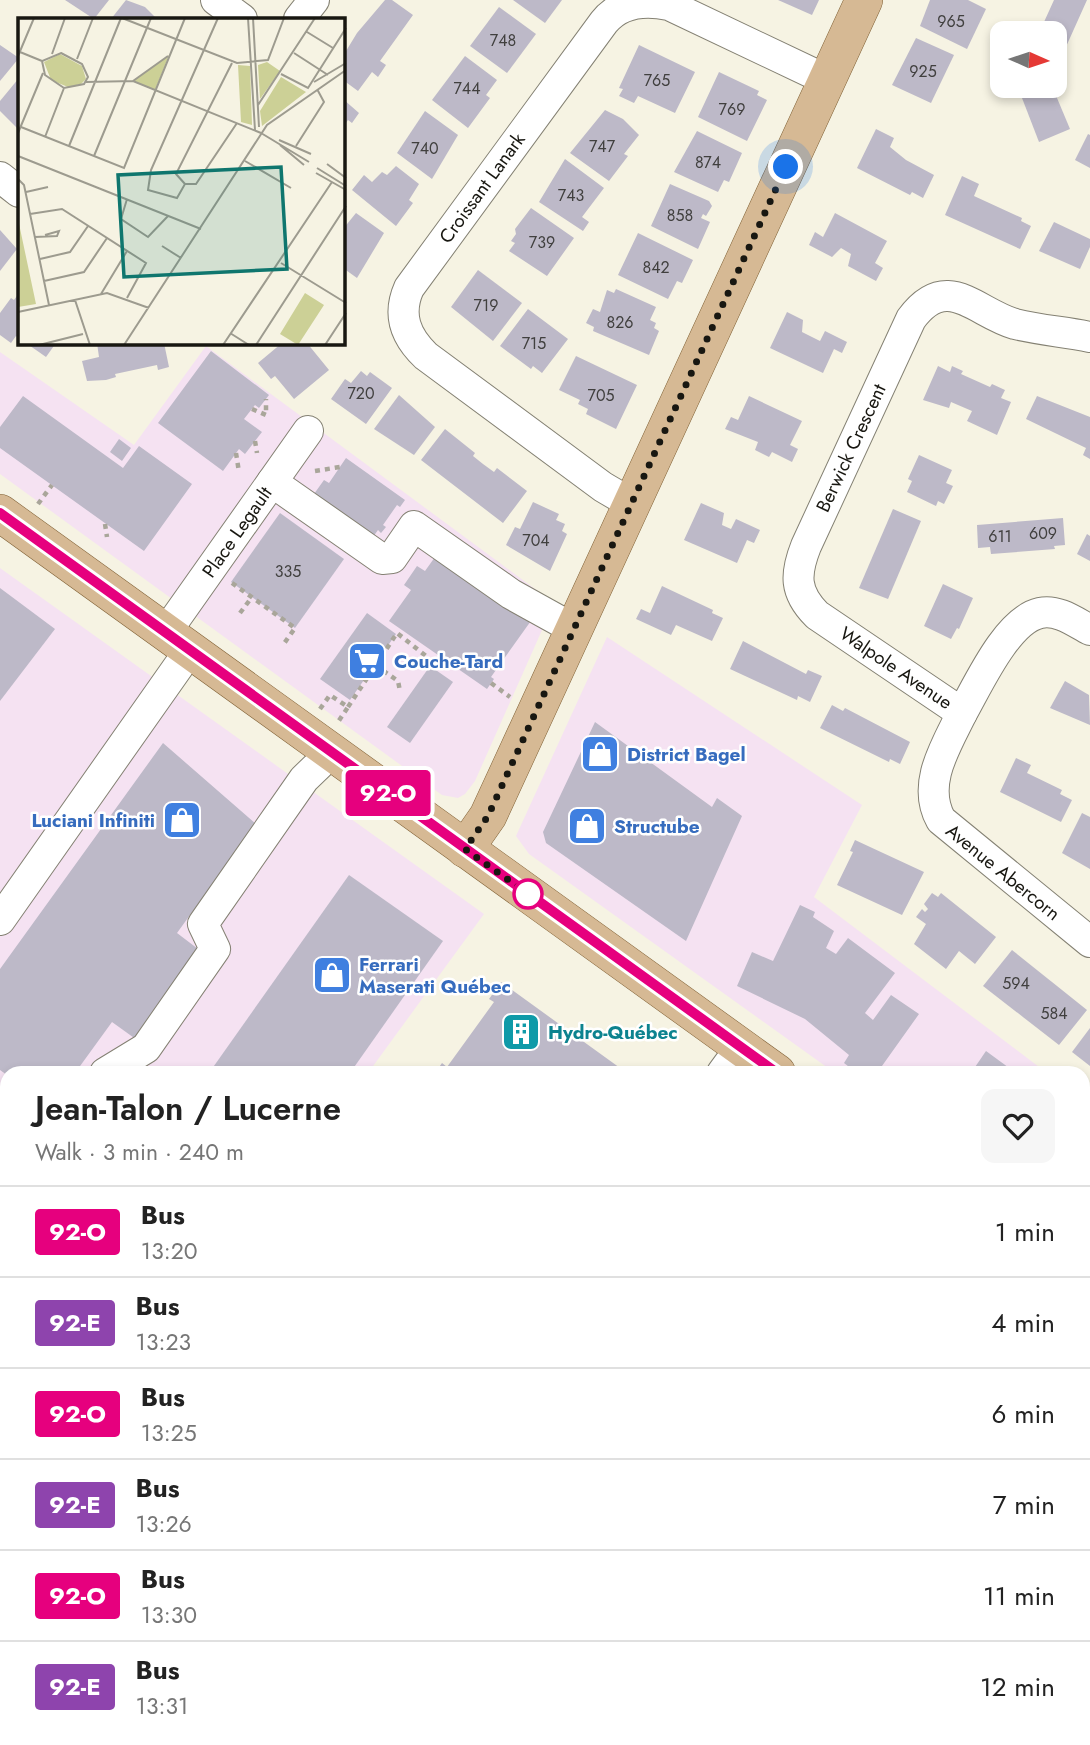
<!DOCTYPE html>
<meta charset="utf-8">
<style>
body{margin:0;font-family:Jost,sans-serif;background:#f6f6f6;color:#222;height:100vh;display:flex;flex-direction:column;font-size:26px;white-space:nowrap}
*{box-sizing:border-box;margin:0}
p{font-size:23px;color:#767676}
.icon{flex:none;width:38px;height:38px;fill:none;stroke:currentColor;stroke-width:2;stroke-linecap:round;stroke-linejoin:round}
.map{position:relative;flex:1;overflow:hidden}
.panel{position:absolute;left:0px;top:1066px;width:1090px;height:681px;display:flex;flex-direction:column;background:#fff;border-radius:21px 21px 0 0;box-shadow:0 4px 10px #0003}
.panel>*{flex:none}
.badge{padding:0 14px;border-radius:5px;font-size:24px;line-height:46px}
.needle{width:46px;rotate:93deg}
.fabs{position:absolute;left:990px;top:21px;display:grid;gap:14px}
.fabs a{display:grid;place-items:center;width:77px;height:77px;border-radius:14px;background:#fff;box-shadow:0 4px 10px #0003;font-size:35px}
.you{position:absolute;width:35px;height:35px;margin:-18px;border:5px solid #fff;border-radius:50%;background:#1a73e8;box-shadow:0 0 0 10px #1a73e833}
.map>.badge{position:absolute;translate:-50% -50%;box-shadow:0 0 0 4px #fff}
.round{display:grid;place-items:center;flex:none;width:74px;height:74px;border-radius:14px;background:#f6f6f6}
.summary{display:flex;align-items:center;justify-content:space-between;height:119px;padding:0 35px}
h1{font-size:33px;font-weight:600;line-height:52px}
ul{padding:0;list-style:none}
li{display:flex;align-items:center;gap:21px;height:91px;padding:0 35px;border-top:2px solid #e0e0e0}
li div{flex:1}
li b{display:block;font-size:26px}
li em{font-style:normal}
li .badge{min-width:77px;font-weight:700;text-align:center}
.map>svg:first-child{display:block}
</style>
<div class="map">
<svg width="1090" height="1745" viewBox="0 0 1090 1745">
<rect width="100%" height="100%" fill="#f6f3e3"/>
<g fill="#f5e2f2">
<path d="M206,346L554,603L475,781L465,794L458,798L442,795L0,474V352L134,445Z"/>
<path d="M0,568L484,914L368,1073H7V1261L0,1256Z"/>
<path d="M607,637L862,805L814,897L1047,1073H835L529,854L516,836Z"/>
<path d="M1083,1100L1090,1105V1253L1083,1248Z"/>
</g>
<path fill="#ede8d0" d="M0,1348L7,1353V1740H559L567,1745H0Z"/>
<g fill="#bdb9c8">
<path d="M65,0H109L94,19Z"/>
<path d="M126,0L145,7L157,19H111Z"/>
<path d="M385,0H392L413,15L380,61L386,65L378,77L372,72L358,91L343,80V56L357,33Z"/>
<path d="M513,0H562L545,23Z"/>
<path d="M778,0H819L812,15Z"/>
<path d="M930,0H968L986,9L967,49L920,26Z"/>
<path d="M1054,0H1087L1065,49L1055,45V33H1039Z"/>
<path d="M499,7L536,34L507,73L470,46Z"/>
<path d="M916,38L954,55L931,103L892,85Z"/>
<path d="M0,45L19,58L0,81Z"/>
<path d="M639,45L695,72L675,113L638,96L634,103L619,96L623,89L619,88Z"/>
<path d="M465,56L497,80L486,95L490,98L468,128L432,100Z"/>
<path d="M719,72L759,91L757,95L767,100L747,141L698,117Z"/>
<path d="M19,78V130L0,111V101Z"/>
<path d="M1052,86L1070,129L1039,142L1022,98Z"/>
<path d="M343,99L359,113L352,123L348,120L343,127Z"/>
<path d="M605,110L623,119L639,135L624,154L628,156L609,181L570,153Z"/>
<path d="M425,111L458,135L432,179L397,153Z"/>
<path d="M876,129L894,138L890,147L906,160L934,175L923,198L912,192L910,195L857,168Z"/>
<path d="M697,131L742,153L729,182L724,180L718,192L674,172Z"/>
<path d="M1088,134L1090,135V168L1075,160Z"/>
<path d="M565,159L604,188L582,217L589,222L583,231L539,202Z"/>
<path d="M396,166L419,184L409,200L413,203L396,226L352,190L364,175L372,182L382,172L387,175Z"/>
<path d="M962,176L979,184L974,196L1022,218L1021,221L1031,226L1020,249L945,215Z"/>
<path d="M670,184L709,201L712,206L706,216L703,214L701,218L710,222L698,249L651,226Z"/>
<path d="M531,208L574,238L547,276L509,251L515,243L511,241L516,234L515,229Z"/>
<path d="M356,213L384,233L357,278L343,268V229Z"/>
<path d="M835,213L887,241L875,263L883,268L876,281L848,266L851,254L841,248L832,257L809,245L815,232L823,237Z"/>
<path d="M1054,222L1090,239V247L1080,269L1039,251Z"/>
<path d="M0,230L17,249L0,271Z"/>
<path d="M638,233L693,260L682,283L677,281L668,299L618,275Z"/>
<path d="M478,270L522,303L493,341L451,307Z"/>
<path d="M616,289L656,307L650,320L656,323L654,328L659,331L649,355L593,331L594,327L586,323L593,309L600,312L607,290L614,293Z"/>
<path d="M19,293V338L16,336L11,343L0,335V313L11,298L14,300Z"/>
<path d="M528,309L568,339L542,373L533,366L531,369L500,346Z"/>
<path d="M787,312L803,320L802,332L820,341L825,331L847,342L842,353L834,349L823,373L770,348Z"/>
<path d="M26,343H56L46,357Z"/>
<path d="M97,343H164L169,367L158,370L157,365L115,374L116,377L106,380L87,381L82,361L99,357Z"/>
<path d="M282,343H307L329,370L294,399L275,376L271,379L258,363Z"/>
<path d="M211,351L269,395L259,408L255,405L244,419L262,432L245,454L239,449L223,471L158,423Z"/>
<path d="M576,356L637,385L616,429L586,414L588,409L578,404L580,400L559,390Z"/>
<path d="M938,366L950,372L952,366L963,371L961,374L990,387L992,384L1005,390L1001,398L1011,402L997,435L967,421L972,411L951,402L949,408L923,400Z"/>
<path d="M361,371L367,376L370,372L392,388L366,424L331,399L345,379L351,383Z"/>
<path d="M399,395L435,427L414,455L374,429Z"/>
<path d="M23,396L123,468L139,446L192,484L144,551L0,448V427Z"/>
<path d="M749,396L802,421L790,445L798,449L792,462L772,452L769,457L755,450L758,442L725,429L731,417L738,420Z"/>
<path d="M1037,396L1090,417V459L1083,455L1086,448L1026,419Z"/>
<path d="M445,429L475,453L473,456L483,464L494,472L497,468L527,491L503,523L421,460Z"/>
<path d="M119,439L131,448L122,461L110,452Z"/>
<path d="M919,455L952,470L946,483L953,486L944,504L938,501L936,506L907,492L912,481L908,479Z"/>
<path d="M346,458L405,500L400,507L397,505L383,525L386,527L381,533L378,530L368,544L309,501L324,480L329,483Z"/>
<path d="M533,502L559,514L556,520L565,524L562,531L567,534L550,571L506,545L515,527L520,529Z"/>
<path d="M701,503L724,513L722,525L731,529L736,519L760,530L754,543L747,540L737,563L684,540Z"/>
<path d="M893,509L921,521L888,599L859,588Z"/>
<path d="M280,513L344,559L295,628L231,582Z"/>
<path d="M1063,518L1065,545L1054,546L1055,549L991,554L990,547L978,548L977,525Z"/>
<path d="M1087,534L1090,536V561L1077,554Z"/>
<path d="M440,550L533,618L491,677L494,679L487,689L389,621L411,590L404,585L417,566L425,571Z"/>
<path d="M943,584L973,598L959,629L957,628L951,639L924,626Z"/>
<path d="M662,586L713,610L712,613L723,618L712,641L676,625L671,635L636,619L641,609L650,613Z"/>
<path d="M0,588L55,629L0,701Z"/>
<path d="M367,613L396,634L350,700L320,679Z"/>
<path d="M743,641L806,674L808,670L822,676L810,702L798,696L797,700L730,669Z"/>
<path d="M430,666L453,682L410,743L387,727Z"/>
<path d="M1065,681L1089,695L1090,725L1050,708Z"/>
<path d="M832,705L843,711L845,708L910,742L900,764L890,759L889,762L820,728Z"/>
<path d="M595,722L712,807L717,798L742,816L686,941L546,843L543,832Z"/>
<path d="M163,743L256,824L177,933L202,952L137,1040L112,1022L75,1073L7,1075L0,1070V969Z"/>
<path d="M1016,758L1031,765L1027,773L1062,790L1060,794L1072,800L1061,822L1000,792Z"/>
<path d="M1082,813L1090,817V869L1062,853Z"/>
<path d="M855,840L924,872L902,915L837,885L853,852L850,851Z"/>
<path d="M349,875L443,941L350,1073H209Z"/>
<path d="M932,893L938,897L941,893L996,937L975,964L959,951L946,969L914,944L926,924L916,917L922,909L925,912L928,909L924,904Z"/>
<path d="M800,905L815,912L813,917L834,931L826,948L836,954L848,938L895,973L865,1013L873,1020L891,995L919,1014L877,1073H857L844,1063L849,1055L805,1019L737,986L752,952L773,961Z"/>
<path d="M1012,950L1087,1010L1059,1045L983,986Z"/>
<path d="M501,982L627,1073H435L442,1063L447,1067L494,1002L489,999Z"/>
<path d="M1090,1028V1066L1072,1052Z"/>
<path d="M986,1051L1016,1073H971Z"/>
<path d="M1083,1115L1090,1119V1169L1083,1164Z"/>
<path d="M0,1376L7,1381V1424L0,1419Z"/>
<path d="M7,1487V1587L0,1582V1497Z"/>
<path d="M1087,1571L1090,1573V1677L1083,1672V1576Z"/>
<path d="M279,1740H520L528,1745H276Z"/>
<path d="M732,1740H772L780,1745H728Z"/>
<path d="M817,1740H847L843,1745H824Z"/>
<path d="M971,1740H1019L1015,1745H967Z"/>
</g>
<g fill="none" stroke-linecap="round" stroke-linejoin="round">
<defs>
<g id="minor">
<path d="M216,0L242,19"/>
<path d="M299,19L314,0"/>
<path d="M0,177L19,192"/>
<path d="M1090,337C1065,332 1040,330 1015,324C976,313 947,270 911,319L806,546C795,574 794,592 817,615L962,713C978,685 1007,620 1040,613C1058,609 1075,622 1090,630"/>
<path d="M272,482L382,559L392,558L414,526L511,594L574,629"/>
<path d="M632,504L603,487L426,356C406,337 397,315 409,288L604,22C620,2 645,0 669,5L827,80"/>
<path d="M166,632L308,431"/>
<path d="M962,713C946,746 921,784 941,820L1090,942"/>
<path d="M0,920L190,650"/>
<path d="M105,1073L146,1048L215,949L203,924L304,779L332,752"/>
<path d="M722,1073L741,1047"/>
<path d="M0,1198L7,1203"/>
<path d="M1083,1491L1090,1482"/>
<path d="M0,1645L7,1650"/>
<path d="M133,1740L140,1745"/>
<path d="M22,1745L26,1740"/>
<path d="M916,1745L920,1740"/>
</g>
<g id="major">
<path d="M0,513L777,1073"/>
<path d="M465,849L488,816L864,0"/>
<path d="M1083,1292L1090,1297"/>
</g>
</defs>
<use href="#minor" stroke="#848173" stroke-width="32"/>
<use href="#major" stroke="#816237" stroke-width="38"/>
<g stroke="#a9a69a" stroke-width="4.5" stroke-dasharray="5 5" stroke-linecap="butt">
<path d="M252,409L266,415V399"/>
<path d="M255,441L257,453"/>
<path d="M236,453L239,472"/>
<path d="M315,471L340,467"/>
<path d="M38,504L52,485"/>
<path d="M105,524L107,537"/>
<path d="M232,583L295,628L283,645"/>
<path d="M240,613L252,597"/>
<path d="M375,665L398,681L400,691"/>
<path d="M491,683L510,697"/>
<path d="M348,707L397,633L426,656"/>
<path d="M320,709L330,695L348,707L338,722"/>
</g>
<use href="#minor" stroke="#fff" stroke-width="30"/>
<use href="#major" stroke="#d6b994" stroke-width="37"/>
<defs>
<g id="rail">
<path d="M0,1307L7,1312"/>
<path d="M0,1327L7,1332"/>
<path d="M588,1740L596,1745"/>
<path d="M615,1740L623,1745"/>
</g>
</defs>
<use href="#rail" stroke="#58574e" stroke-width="8"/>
<use href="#rail" stroke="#fff" stroke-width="5" stroke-dasharray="16" stroke-linecap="butt"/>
</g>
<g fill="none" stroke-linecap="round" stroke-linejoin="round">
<defs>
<path id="line" d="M0,513L777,1073"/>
</defs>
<use href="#line" stroke="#fff" stroke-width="16"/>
<use href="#line" stroke="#e6007e" stroke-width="10"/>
<path stroke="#181711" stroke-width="7" stroke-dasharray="0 12.6" d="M528,894L465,849L488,816L786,167"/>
</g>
<defs>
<symbol id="supermarket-square" viewBox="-11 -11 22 22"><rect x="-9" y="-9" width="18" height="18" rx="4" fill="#3f7fe0" stroke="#fff"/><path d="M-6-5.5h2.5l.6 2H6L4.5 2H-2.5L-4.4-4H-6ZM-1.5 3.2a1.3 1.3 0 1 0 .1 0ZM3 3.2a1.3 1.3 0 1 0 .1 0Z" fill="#fff"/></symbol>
<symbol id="shop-square" viewBox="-11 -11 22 22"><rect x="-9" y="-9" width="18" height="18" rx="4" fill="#3f7fe0" stroke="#fff"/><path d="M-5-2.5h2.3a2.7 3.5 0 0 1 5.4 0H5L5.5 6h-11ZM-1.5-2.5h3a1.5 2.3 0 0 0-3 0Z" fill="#fff"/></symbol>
<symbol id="building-square" viewBox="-11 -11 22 22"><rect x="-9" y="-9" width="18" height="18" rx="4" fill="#0f9aa8" stroke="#fff"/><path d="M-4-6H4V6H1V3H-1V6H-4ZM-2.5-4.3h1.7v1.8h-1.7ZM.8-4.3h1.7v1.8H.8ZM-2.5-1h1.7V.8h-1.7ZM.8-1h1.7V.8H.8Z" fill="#fff"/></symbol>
</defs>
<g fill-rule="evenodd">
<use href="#supermarket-square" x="345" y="639" width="44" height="44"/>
<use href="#shop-square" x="578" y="732" width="44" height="44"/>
<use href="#shop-square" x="160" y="798" width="44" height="44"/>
<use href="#shop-square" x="565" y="804" width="44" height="44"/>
<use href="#shop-square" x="310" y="953" width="44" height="44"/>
<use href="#building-square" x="499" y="1010" width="44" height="44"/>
</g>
<circle fill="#fff" stroke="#e6007e" stroke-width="3.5" cx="528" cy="894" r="14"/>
<g text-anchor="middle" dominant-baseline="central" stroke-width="5" stroke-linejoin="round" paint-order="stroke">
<g font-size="16" fill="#41403f">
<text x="951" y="21">965</text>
<text x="503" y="40">748</text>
<text x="923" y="71">925</text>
<text x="657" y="80">765</text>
<text x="467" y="88">744</text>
<text x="732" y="109">769</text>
<text x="602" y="146">747</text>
<text x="425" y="148">740</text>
<text x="708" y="162">874</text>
<text x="571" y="195">743</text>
<text x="680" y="215">858</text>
<text x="542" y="242">739</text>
<text x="656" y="267">842</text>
<text x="486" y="305">719</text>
<text x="620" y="322">826</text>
<text x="534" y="343">715</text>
<text x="361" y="393">720</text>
<text x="601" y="395">705</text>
<text x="1043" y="533">609</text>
<text x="1000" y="536">611</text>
<text x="536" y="540">704</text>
<text x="288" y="571">335</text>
<text x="1016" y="983">594</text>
<text x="1054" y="1013">584</text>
</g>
<g font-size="19" fill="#181711" stroke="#fff">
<text transform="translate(482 188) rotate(-54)">Croissant Lanark</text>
<text transform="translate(851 448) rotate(-65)">Berwick Crescent</text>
<text transform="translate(237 532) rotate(-55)">Place Legault</text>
<text transform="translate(896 668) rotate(34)">Walpole Avenue</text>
<text transform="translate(1003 872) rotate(39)">Avenue Abercorn</text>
</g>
<g font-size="19" font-weight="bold" fill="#366cbe" stroke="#fff" text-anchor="start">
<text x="394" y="661">Couche-Tard</text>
<text x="627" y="754">District Bagel</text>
<text x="155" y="820" text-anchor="end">Luciani Infiniti</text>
<text x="614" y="826">Structube</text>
<text x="359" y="964">Ferrari<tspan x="359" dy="22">Maserati Québec</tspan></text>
</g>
<g font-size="19" font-weight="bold" fill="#0d838f" stroke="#fff" text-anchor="start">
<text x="548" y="1032">Hydro-Québec</text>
</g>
</g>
<g transform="translate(18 18)">
<rect width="327" height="327" fill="#f6f3e3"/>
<path d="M42,36L64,48L68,61L63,66L50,69L33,62L26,44ZM151,37L137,72L115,63ZM249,44L262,53L242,81L240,47ZM220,47L232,48L234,107L223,104ZM263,59L288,74L244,108L242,93ZM0,201L18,286L0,289ZM287,275L306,287L280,327L262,316Z" fill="#ccd096"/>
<path fill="none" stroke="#9d9b8f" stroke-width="2" d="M104,0L219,45L250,42L266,0M200,0L133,152L130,172L159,180L167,166L158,156L214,45M230,0L237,112M235,0L241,109M289,14L315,30M2,34L24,43M43,35L64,46L70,59L66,66L46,70L27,57L24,43ZM276,35L310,57M34,36L47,0M0,38L16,0M59,41L75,0M263,56L290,70L328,10M115,63L150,38M68,64L115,63L243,115M296,64L328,45M240,87L297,0M3,109L106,150L167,0M0,115L25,55M243,115L291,144M27,119L46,70M261,122L293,136M262,127L286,147M51,128L103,0M278,128L306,84L299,71M0,138L183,211M76,138L133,0M227,143L273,170M309,146L328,160M299,150L328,168M298,155L328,172M0,161L6,167L31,287M167,166H178L219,105M8,174L30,169M109,181L103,201L130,219L150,198M12,196L44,191L128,245L109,280M17,219L39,218L41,213L27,217M144,228L163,240M22,241L52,234L70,208M263,245L328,285M26,263L66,254L89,220M83,276L109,233M57,282L72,327M0,294L89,275L131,290M212,315L231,327M21,327L65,316M106,327L249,107L328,52M205,327L314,164M238,327L328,188M307,327L328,295"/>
<path fill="#0f766e" fill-opacity="0.15" stroke="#0f766e" stroke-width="3.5" d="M263,149L269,251L106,259L100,157Z"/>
<rect width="327" height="327" fill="none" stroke="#181711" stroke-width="3.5"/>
</g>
</svg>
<div class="fabs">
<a><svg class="needle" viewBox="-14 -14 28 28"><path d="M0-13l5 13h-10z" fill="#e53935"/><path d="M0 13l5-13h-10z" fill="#767676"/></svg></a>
</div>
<div class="you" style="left:786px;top:167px"></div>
<b class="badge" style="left:388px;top:793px;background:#e6007e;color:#fff">92-O</b>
<section class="panel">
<div class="summary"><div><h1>Jean-Talon / Lucerne</h1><p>Walk · 3 min · 240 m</p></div><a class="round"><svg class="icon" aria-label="heart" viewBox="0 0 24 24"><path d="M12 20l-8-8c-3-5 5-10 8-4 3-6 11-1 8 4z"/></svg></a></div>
<ul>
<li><span class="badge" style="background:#e6007e;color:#fff">92-O</span><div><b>Bus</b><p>13:20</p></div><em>1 min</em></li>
<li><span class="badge" style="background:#8e44ad;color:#fff">92-E</span><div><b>Bus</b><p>13:23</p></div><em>4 min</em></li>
<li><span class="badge" style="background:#e6007e;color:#fff">92-O</span><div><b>Bus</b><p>13:25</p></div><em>6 min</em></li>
<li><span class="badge" style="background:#8e44ad;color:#fff">92-E</span><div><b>Bus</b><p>13:26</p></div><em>7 min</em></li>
<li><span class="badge" style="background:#e6007e;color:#fff">92-O</span><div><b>Bus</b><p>13:30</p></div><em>11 min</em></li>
<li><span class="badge" style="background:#8e44ad;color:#fff">92-E</span><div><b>Bus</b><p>13:31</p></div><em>12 min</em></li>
</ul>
</section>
</div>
